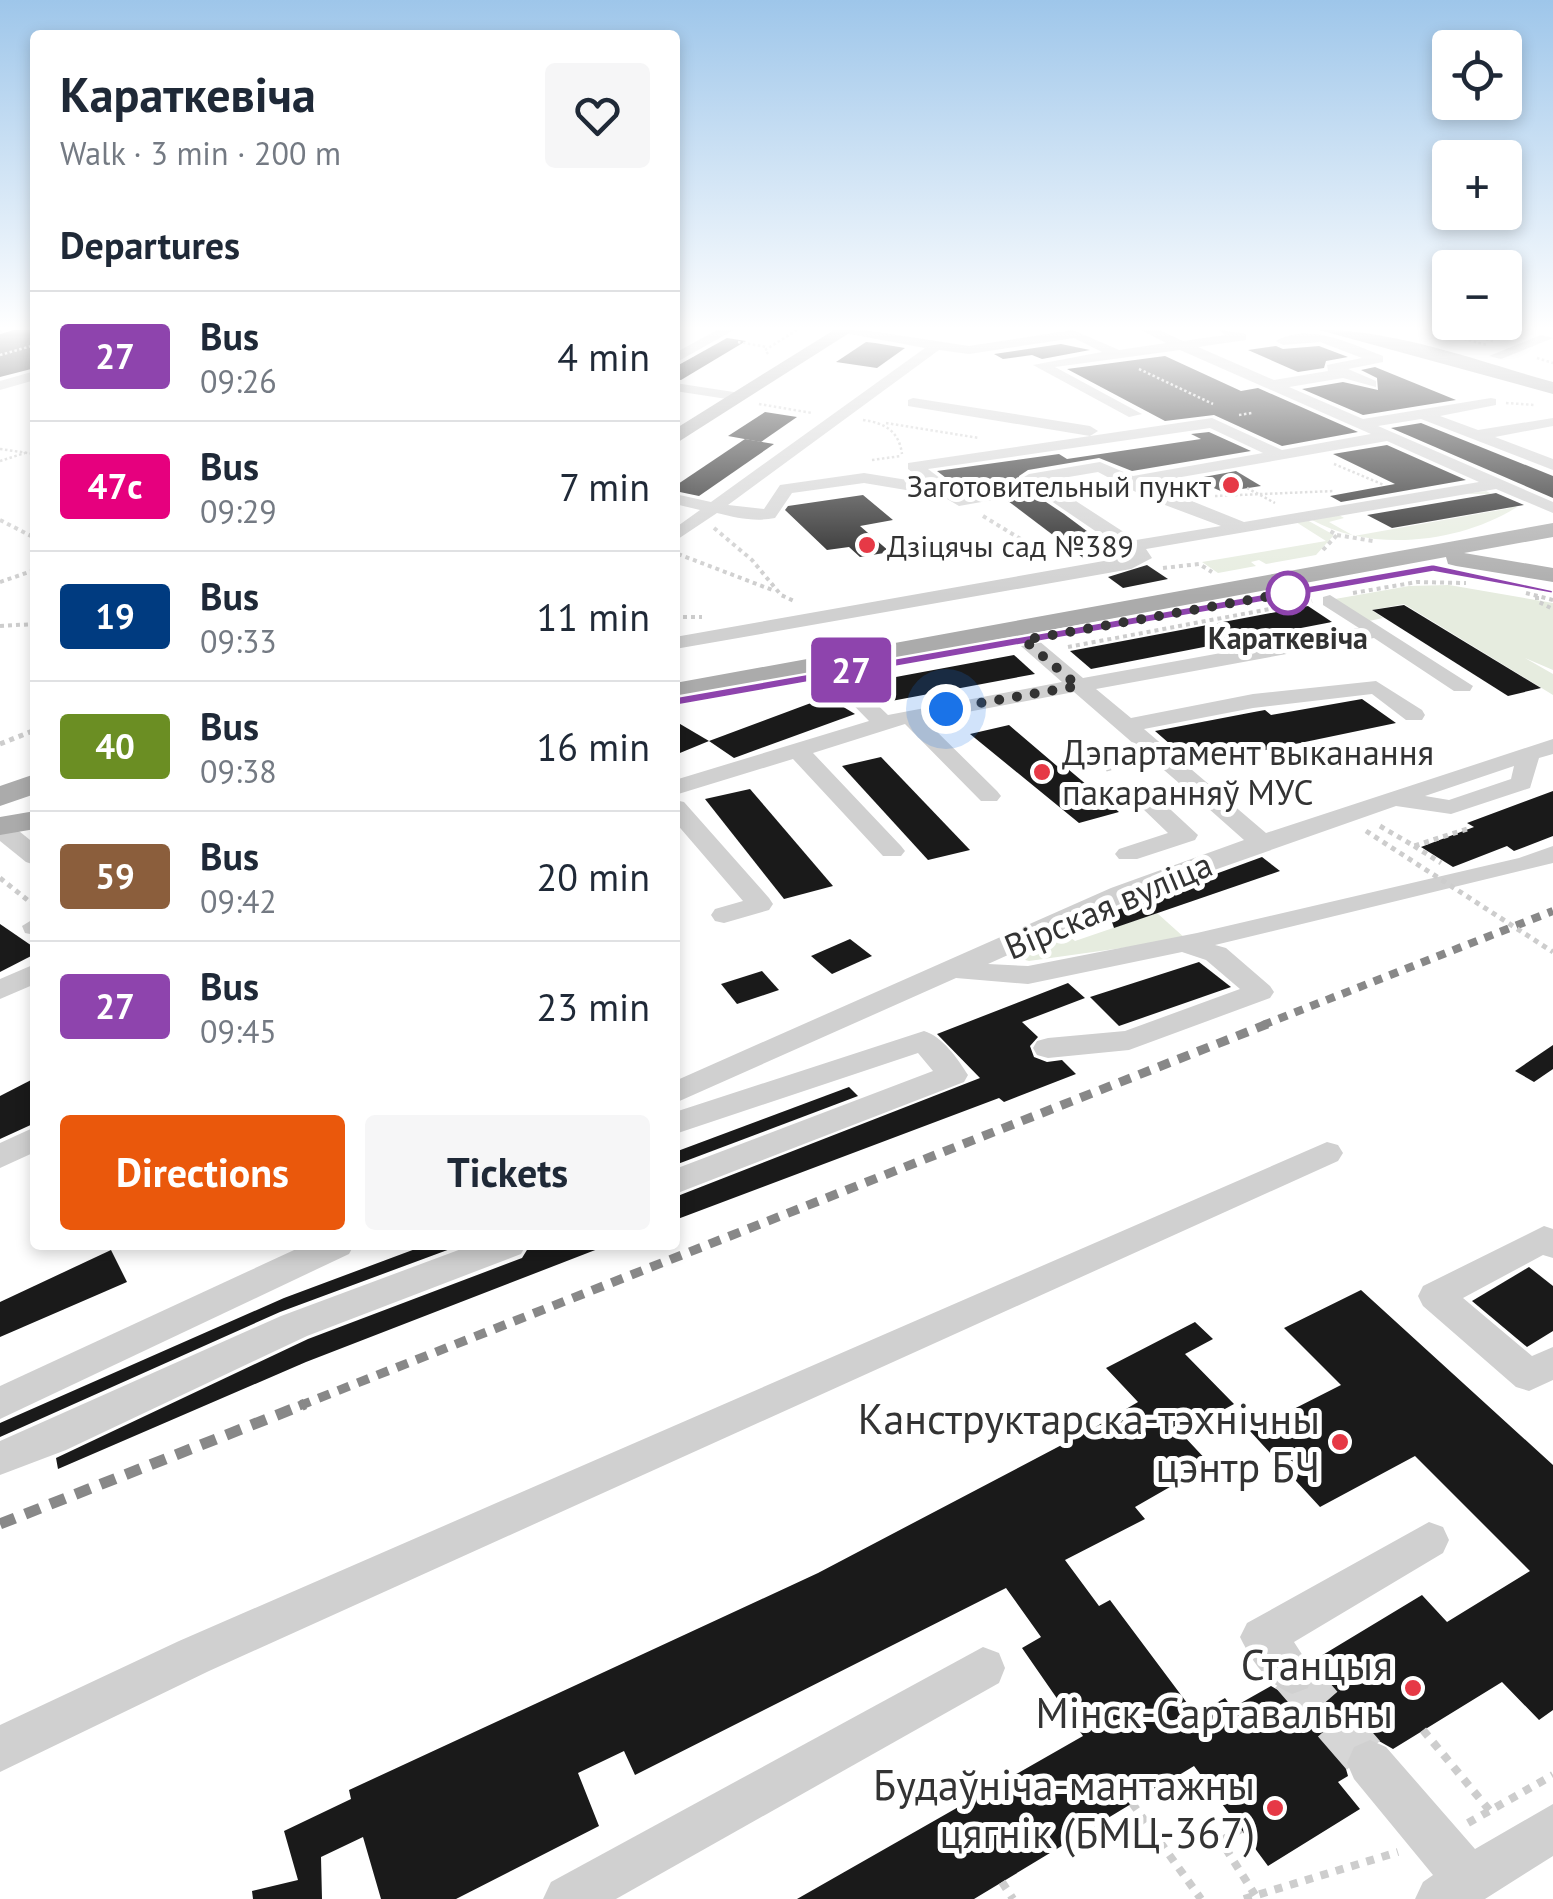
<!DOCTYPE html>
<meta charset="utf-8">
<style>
body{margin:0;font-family:"PT Sans",sans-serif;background:#f6f6f7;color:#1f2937;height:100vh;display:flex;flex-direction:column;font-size:38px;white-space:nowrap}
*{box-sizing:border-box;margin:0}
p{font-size:32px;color:#747a83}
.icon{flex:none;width:55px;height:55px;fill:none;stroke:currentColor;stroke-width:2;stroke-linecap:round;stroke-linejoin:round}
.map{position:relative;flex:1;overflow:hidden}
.panel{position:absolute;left:30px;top:30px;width:650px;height:1220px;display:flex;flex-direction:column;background:#fff;border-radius:10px;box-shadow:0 5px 15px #0003}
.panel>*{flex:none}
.badge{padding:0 20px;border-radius:8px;font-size:35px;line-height:65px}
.tools{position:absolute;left:1432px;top:30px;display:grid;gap:20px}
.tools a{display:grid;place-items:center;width:90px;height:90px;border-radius:10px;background:#fff;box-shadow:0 5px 15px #0003;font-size:50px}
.you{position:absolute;width:50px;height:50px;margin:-25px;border:8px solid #fff;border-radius:50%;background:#1a73e8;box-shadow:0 0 0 15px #1a73e833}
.map>.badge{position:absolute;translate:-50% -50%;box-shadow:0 0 0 5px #fff}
h2{padding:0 30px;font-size:38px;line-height:90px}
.round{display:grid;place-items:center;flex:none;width:105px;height:105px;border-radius:10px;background:#f6f6f7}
.headline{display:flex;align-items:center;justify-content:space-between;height:170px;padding:0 30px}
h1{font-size:48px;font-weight:700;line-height:75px}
.cta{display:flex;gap:20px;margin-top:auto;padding:20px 30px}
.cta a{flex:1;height:115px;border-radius:10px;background:#ea580c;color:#fff;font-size:40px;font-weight:700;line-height:115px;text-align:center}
.cta a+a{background:#f6f6f7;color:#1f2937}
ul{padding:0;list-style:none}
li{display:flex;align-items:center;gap:30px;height:130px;padding:0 30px;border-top:2px solid #e0e1e3}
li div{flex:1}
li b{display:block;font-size:38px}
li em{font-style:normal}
li .badge{min-width:110px;font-weight:700;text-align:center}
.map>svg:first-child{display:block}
</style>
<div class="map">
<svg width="1553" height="1899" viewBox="0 0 1553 1899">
<rect width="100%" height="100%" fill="#fff"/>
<g fill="#e6ecdf">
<path d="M1486,491L1517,507C1460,543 1372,553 1312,520L1339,515L1344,518L1329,522L1354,536L1511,508L1485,494H1464Z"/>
<path d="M1307,520L1334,535L1316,555L1266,564L1259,560L1251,562L1256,566L1218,573L1202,562L1326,541L1296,522Z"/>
<path d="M1449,585L1553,603V670L1525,658L1553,674V695L1404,604L1372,610L1383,618L1369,621L1335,599L1409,586Z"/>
<path d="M1157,913L1186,939L1029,961L1010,956V951L1058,927L1075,941Z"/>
</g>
<g fill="#1a1a1a">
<path d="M14,330H35V368L0,377V334Z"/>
<path d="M727,338L746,341L681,380L675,379V367Z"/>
<path d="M866,342L875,343L905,348L877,368L836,362Z"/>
<path d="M1061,344L1090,350L1042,359L1032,355L1003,359L994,354Z"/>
<path d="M1276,346L1283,349L1319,346L1348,357L1326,361L1324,368L1298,372L1248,350Z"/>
<path d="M1165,356L1241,391L1258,388L1358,432L1282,446L1214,415L1165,421L1067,369Z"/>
<path d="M1375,367L1456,400L1363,415L1302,389L1343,382L1378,390L1377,378L1361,370Z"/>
<path d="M765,412L797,417L761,442L728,436Z"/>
<path d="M1421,423L1553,476V498L1391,428Z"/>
<path d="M1209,432L1251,451L1132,471L1099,458L1028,470L1019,476L1018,481L963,491L937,471L1059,454L1067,459L1201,439L1191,434Z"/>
<path d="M745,439L774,444L699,496L675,491V486Z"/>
<path d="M1387,445L1466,480L1341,502L1330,496L1395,484L1333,454Z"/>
<path d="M1236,471L1261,486L1223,492L1193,479Z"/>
<path d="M1496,493L1524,505L1392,528L1367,515Z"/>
<path d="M863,495L893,520L860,526L890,552L860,557L849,547L827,550L785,510L788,506Z"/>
<path d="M1037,496L1064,514L1119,555L1086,560L1008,501Z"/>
<path d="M1147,565L1168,579L1123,588L1108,577Z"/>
<path d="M1404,605L1541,688L1508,696L1372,610Z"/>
<path d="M1308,606L1332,622L1091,669L1070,651Z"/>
<path d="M1014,655L1035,674L886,702L869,682Z"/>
<path d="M827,697L855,714L734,758L709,741Z"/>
<path d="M1362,699L1396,723L1194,765L1155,731L1254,712L1265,710L1271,715Z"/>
<path d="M675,721L709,741L675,755Z"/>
<path d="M1009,725L1057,766L1062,764L1119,812L1079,823L970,734Z"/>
<path d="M881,757L970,850L928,860L842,766Z"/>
<path d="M750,789L833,886L784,899L705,799Z"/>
<path d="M1553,791V836L1514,851L1507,846L1453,867L1421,847L1474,827L1467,823Z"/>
<path d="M1262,857L1280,871L1114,928L1109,913Z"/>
<path d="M0,924L35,948V954L0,972Z"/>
<path d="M850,939L872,956L832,974L811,956Z"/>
<path d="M1199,962L1231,987L1119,1026L1090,997Z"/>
<path d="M762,971L779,990L737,1004L721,984Z"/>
<path d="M1068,983L1085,998L1022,1022L1038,1037L1030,1046L1034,1057L1047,1062L1062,1060L1076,1074L1004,1102L999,1098L675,1220V1197L980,1078L937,1034Z"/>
<path d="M1553,1045V1069L1534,1082L1515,1071Z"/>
<path d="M35,1078V1123L0,1139V1096Z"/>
<path d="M849,1087L858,1096L675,1165V1152Z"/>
<path d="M426,1245H461L280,1312L0,1437V1423L284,1298Z"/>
<path d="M530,1245L603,1247L306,1362L58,1469L56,1458L308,1339L522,1258Z"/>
<path d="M111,1250L127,1282L0,1337V1302Z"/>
<path d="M1529,1267L1553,1286V1331L1527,1347L1472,1301Z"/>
<path d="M1361,1290L1553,1465V1710L1539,1720L1502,1682L1393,1749L1372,1737L1352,1744L1344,1762L1348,1776L1338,1782L1360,1809L1268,1866L1194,1766L974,1899H797L1083,1736L1022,1648L1041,1637L1006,1588L635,1775L624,1751L578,1773L599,1826L456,1899H381L363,1837L321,1857L322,1899H253L252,1891L298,1880L284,1831L351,1799L349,1790L818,1573L1092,1429L1138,1402L1106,1368L1195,1322L1213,1339L1185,1354L1234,1404L1181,1433L1210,1464L1135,1507L1145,1519L1065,1560L1099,1606L1110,1600L1196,1715L1225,1698L1232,1708L1271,1686L1290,1697L1309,1692L1317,1674L1311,1662L1422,1595L1447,1622L1530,1571L1415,1456L1320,1507L1250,1431L1341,1385L1284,1328Z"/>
</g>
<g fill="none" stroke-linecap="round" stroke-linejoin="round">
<path stroke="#d6d6d6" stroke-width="44" stroke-dasharray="44 21" stroke-linecap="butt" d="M1292,1673L1370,1763"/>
<g stroke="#cdcdcd" stroke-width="2.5" stroke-dasharray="2.5 2.5" stroke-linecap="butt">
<path d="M1447,330L1493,341"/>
<path d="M0,332L4,330"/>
<path d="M1464,339L1487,345"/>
<path d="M738,342L767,347"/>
<path d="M768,354L765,350L797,330"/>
<path d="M0,355L35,345"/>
<path d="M1537,358L1553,363"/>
<path d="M1139,369L1213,404"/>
<path d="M1506,403L1535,405"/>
<path d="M759,404L812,413"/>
<path d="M1239,415L1252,413"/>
<path d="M863,420C885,423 899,431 902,454"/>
<path d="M886,423L979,438"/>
<path d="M0,449L35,454"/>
<path d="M872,460L901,456"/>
<path d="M0,461L25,453"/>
<path d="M1334,464L1384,485"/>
<path d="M1247,488L1275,503"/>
<path d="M1215,496L1334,491"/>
</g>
<g stroke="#cdcdcd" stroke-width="4" stroke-dasharray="4 4" stroke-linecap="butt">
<path d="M983,516L1050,557"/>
<path d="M0,520L35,538"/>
<path d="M714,528L752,560L781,595L794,601"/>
<path d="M1337,535L1373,541"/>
<path d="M1323,550L1337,535L1330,531"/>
<path d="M678,554L775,591"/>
<path d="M1163,568L1199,564L1212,572"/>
<path d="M0,582L35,570"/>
<path d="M1353,593L1417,582L1466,583"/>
<path d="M1526,593L1553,600"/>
<path d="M1537,596V601L1553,609"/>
<path d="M675,617H702"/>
<path d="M0,626L35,624"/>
<path d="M1068,647L1312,601"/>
<path d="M30,732L35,730"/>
</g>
<g stroke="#cdcdcd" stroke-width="5" stroke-dasharray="5 5" stroke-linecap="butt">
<path d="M0,744L35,730"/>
<path d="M1106,769L1136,762"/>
<path d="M1380,826L1414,846L1467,829"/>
<path d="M1414,846L1441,863"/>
<path d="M0,878L35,906"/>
</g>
<g stroke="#cdcdcd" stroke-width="8" stroke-dasharray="8 8" stroke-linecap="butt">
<path d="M1423,1730L1490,1811"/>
<path d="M1132,1803L1201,1899"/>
<path d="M1468,1823L1553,1775"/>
<path d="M1241,1829L1221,1841L1255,1895"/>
<path d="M1002,1882L1013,1899"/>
<path d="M1244,1899L1398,1852"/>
</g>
<g fill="#d0d0d0" fill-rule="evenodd">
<path d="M717,330H734L675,363V353Z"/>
<path d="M828,330H864L969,346L1073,330L1119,350L1166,343L1141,330H1159L1183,341L1225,335L1219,330L1246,334V340L1198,347L1274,380L1328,371L1327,365L1362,358L1320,342L1283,345L1276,341C1309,322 1351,344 1383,356V362L1348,369L1376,381V387L1343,378L1289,387L1363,419L1491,398L1496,399V405L1440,416L1478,430L1553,418V426L1495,437L1553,459V470L1421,419L1378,426L1553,502V513L1496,489L1146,549L1152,558L1131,569L675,649V637L1132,556L1038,492L959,506L942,496L864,483L792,493L775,518C755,522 737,518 717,513L675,541V528L700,510L675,504V494L711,502L925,348ZM1074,338L1102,352L1033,365L1129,417L1142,414L1055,367L1180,350L1371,434L1282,450L1212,418L908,463V469L926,483L864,473L780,485L764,509L728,505L939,350L969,354ZM1210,428L1263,453L1133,476L1100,462L1029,474L1021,479L1025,484L962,495L928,469ZM1387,441L1479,482L1244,522L1147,483ZM1098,472L1149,499L1221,526L1136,540L1045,481Z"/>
<path d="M1541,335L1553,338L1501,359L1489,356Z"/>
<path d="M35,371V380L0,390V381Z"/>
<path d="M675,383L740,393L747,397L740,401L675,391Z"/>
<path d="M913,398L1090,426L1098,431L1090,436L908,406V400Z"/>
<path d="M1330,595L1473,686L1470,691H1454L1374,638L1096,689L1131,718L1253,694L1376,681L1422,710L1425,715L1422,720H1406L1372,694L1253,708L1144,729L1266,833L1553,739V754L1539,758L1530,788L1451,814L1396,806L1129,900L988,964L1028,966L1197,933L1519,858L1553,846V863L1215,945L1226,948L1270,986L1274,992L1270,998L1129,1050L1048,1058L1037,1055L1033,1048L1037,1041L1048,1038L1125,1031L1240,989L1206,960L1182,952L1028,984L956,978L675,1103V1081L1111,888L1244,840L1200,801L1171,810L1198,835L1195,840L1137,859H1119L1115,854L1119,849L1168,833L1141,807L1144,802L1187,790L1074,692L925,720L997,791L1001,796L997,801H981L905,724L813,753L901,846L905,851L901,856H883L793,759L675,795V780L869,721L826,677L822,673L826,669H840L888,715L1062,682L1006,633V625H1020L1083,678L1359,628L1323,605V597ZM1514,766L1511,779L1449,800L1425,796Z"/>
<path d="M675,800L684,802L769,898L773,904L769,910L724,923L715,921L711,915L715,909L743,901L675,822Z"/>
<path d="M0,821L9,823L35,844V865L26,862L0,841Z"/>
<path d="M35,918V935L25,933L22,926Z"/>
<path d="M35,964V984L0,999V979Z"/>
<path d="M924,1031C942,1036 958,1059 968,1075L964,1082L675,1194V1169L933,1071L918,1053L675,1134V1112Z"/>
<path d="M35,1127V1152L0,1168V1143Z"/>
<path d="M1327,1142L1338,1145L1343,1153L1338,1161L209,1671L0,1772V1725L179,1641Z"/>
<path d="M1544,1226L1553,1229V1258L1543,1255L1463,1298L1532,1356L1553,1347V1380L1529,1391L1516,1387L1423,1306L1418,1296L1423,1286Z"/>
<path d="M305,1245H354L349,1254L0,1419V1386Z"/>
<path d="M472,1245H526L521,1254L307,1336L66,1450L0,1475V1441L281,1316Z"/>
<path d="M1429,1522L1443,1527L1449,1540L1443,1553L1294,1642L1314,1673L1308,1688L1292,1694C1268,1685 1251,1660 1240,1637L1247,1623Z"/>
<path d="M983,1647L999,1653L1005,1668L999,1683L616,1899H543L551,1882Z"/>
<path d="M1370,1740L1386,1747L1475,1849L1553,1804V1856L1485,1899H1415L1423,1882L1433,1875L1354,1779L1347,1763L1354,1747Z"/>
</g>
<g fill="#ababab" fill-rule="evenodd">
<path d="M834,330H854L675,444V429Z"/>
<path d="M1319,330C1398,330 1477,361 1553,382V394Z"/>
<path d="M1553,523V537L1464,553L1553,568V582L1456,566L1448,564L1446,557L675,699V683Z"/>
<path d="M35,774V794L0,806V786Z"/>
<path d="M35,811V829L0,835V817Z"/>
</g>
<path stroke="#888" stroke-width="8" stroke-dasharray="9 8" stroke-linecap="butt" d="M1263,1025L1553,911"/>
<path stroke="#888" stroke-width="9" stroke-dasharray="12 9" stroke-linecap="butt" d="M299,1406L1270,1023"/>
<path stroke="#888" stroke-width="11" stroke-dasharray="16 11" stroke-linecap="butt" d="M0,1524L305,1404"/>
<path stroke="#cdcdcd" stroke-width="5" stroke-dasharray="5 5" stroke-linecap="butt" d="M1366,831L1553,952"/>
</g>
<linearGradient id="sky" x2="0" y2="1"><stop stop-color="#9ec6ea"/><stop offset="0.55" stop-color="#fff"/><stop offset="1" stop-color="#fff" stop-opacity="0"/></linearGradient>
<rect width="1553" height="596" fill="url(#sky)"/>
<path fill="#8e44ad" stroke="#fff" stroke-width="2.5" d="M1433,564L1553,590V594L1433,572L675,706L667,702L675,697Z"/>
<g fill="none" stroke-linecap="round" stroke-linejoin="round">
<path stroke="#333" stroke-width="10" stroke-dasharray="0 18" d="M946,709L1078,686L1024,640L1305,590L1288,593"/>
</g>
<g fill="#e63946" stroke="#fff" stroke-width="4">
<circle cx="1231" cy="485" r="10"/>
<circle cx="867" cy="545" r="10"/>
<circle cx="1042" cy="772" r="10"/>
<circle cx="1340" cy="1442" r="10"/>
<circle cx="1413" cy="1688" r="10"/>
<circle cx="1275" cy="1808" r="10"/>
</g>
<circle fill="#fff" stroke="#8e44ad" stroke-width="5" cx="1288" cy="593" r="20"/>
<g text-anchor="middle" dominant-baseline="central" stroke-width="10" stroke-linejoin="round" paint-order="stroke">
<g font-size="30" fill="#333" stroke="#fff" text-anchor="end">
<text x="1211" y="485">Заготовительный пункт</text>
<text x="887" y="545" text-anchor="start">Дзіцячы сад №389</text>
</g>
<g font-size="30" font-weight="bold" fill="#333" stroke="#fff">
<text x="1288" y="637">Караткевіча</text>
</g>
<g font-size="35" fill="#333" stroke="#fff" text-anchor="start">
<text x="1062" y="752">Дэпартамент выканання<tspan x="1062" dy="40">пакаранняў МУС</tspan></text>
</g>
<g font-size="35" fill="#333" stroke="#fff">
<text transform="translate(1108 905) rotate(-23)">Вірская вуліца</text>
</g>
<g font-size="42" fill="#333" stroke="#fff" text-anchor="end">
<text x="1320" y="1418">Канструктарска-тэхнічны<tspan x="1320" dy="48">цэнтр БЧ</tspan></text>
<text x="1393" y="1664">Станцыя<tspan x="1393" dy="48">Мінск-Сартавальны</tspan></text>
<text x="1255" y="1784">Будаўніча-мантажны<tspan x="1255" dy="48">цягнік (БМЦ-367)</tspan></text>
</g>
</g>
</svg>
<div class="tools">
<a><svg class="icon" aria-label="locate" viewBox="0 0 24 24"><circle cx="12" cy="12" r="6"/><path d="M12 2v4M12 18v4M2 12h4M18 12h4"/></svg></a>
<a>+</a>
<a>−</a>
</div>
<div class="you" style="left:946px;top:709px"></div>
<b class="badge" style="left:851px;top:670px;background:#8e44ad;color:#fff">27</b>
<section class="panel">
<div class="headline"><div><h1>Караткевіча</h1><p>Walk · 3 min · 200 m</p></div><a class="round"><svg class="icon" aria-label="heart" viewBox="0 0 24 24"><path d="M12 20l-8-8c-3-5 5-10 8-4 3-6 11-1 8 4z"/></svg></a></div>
<h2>Departures</h2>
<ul>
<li><span class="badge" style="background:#8e44ad;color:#fff">27</span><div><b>Bus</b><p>09:26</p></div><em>4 min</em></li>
<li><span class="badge" style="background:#e6007e;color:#fff">47с</span><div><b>Bus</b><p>09:29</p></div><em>7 min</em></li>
<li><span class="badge" style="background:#003b80;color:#fff">19</span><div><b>Bus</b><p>09:33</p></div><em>11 min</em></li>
<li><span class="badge" style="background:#6b8e23;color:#fff">40</span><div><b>Bus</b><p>09:38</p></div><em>16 min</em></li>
<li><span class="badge" style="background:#8b5e3c;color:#fff">59</span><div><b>Bus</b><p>09:42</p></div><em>20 min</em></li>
<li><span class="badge" style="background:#8e44ad;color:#fff">27</span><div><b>Bus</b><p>09:45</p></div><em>23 min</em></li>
</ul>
<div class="cta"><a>Directions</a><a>Tickets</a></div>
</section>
</div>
